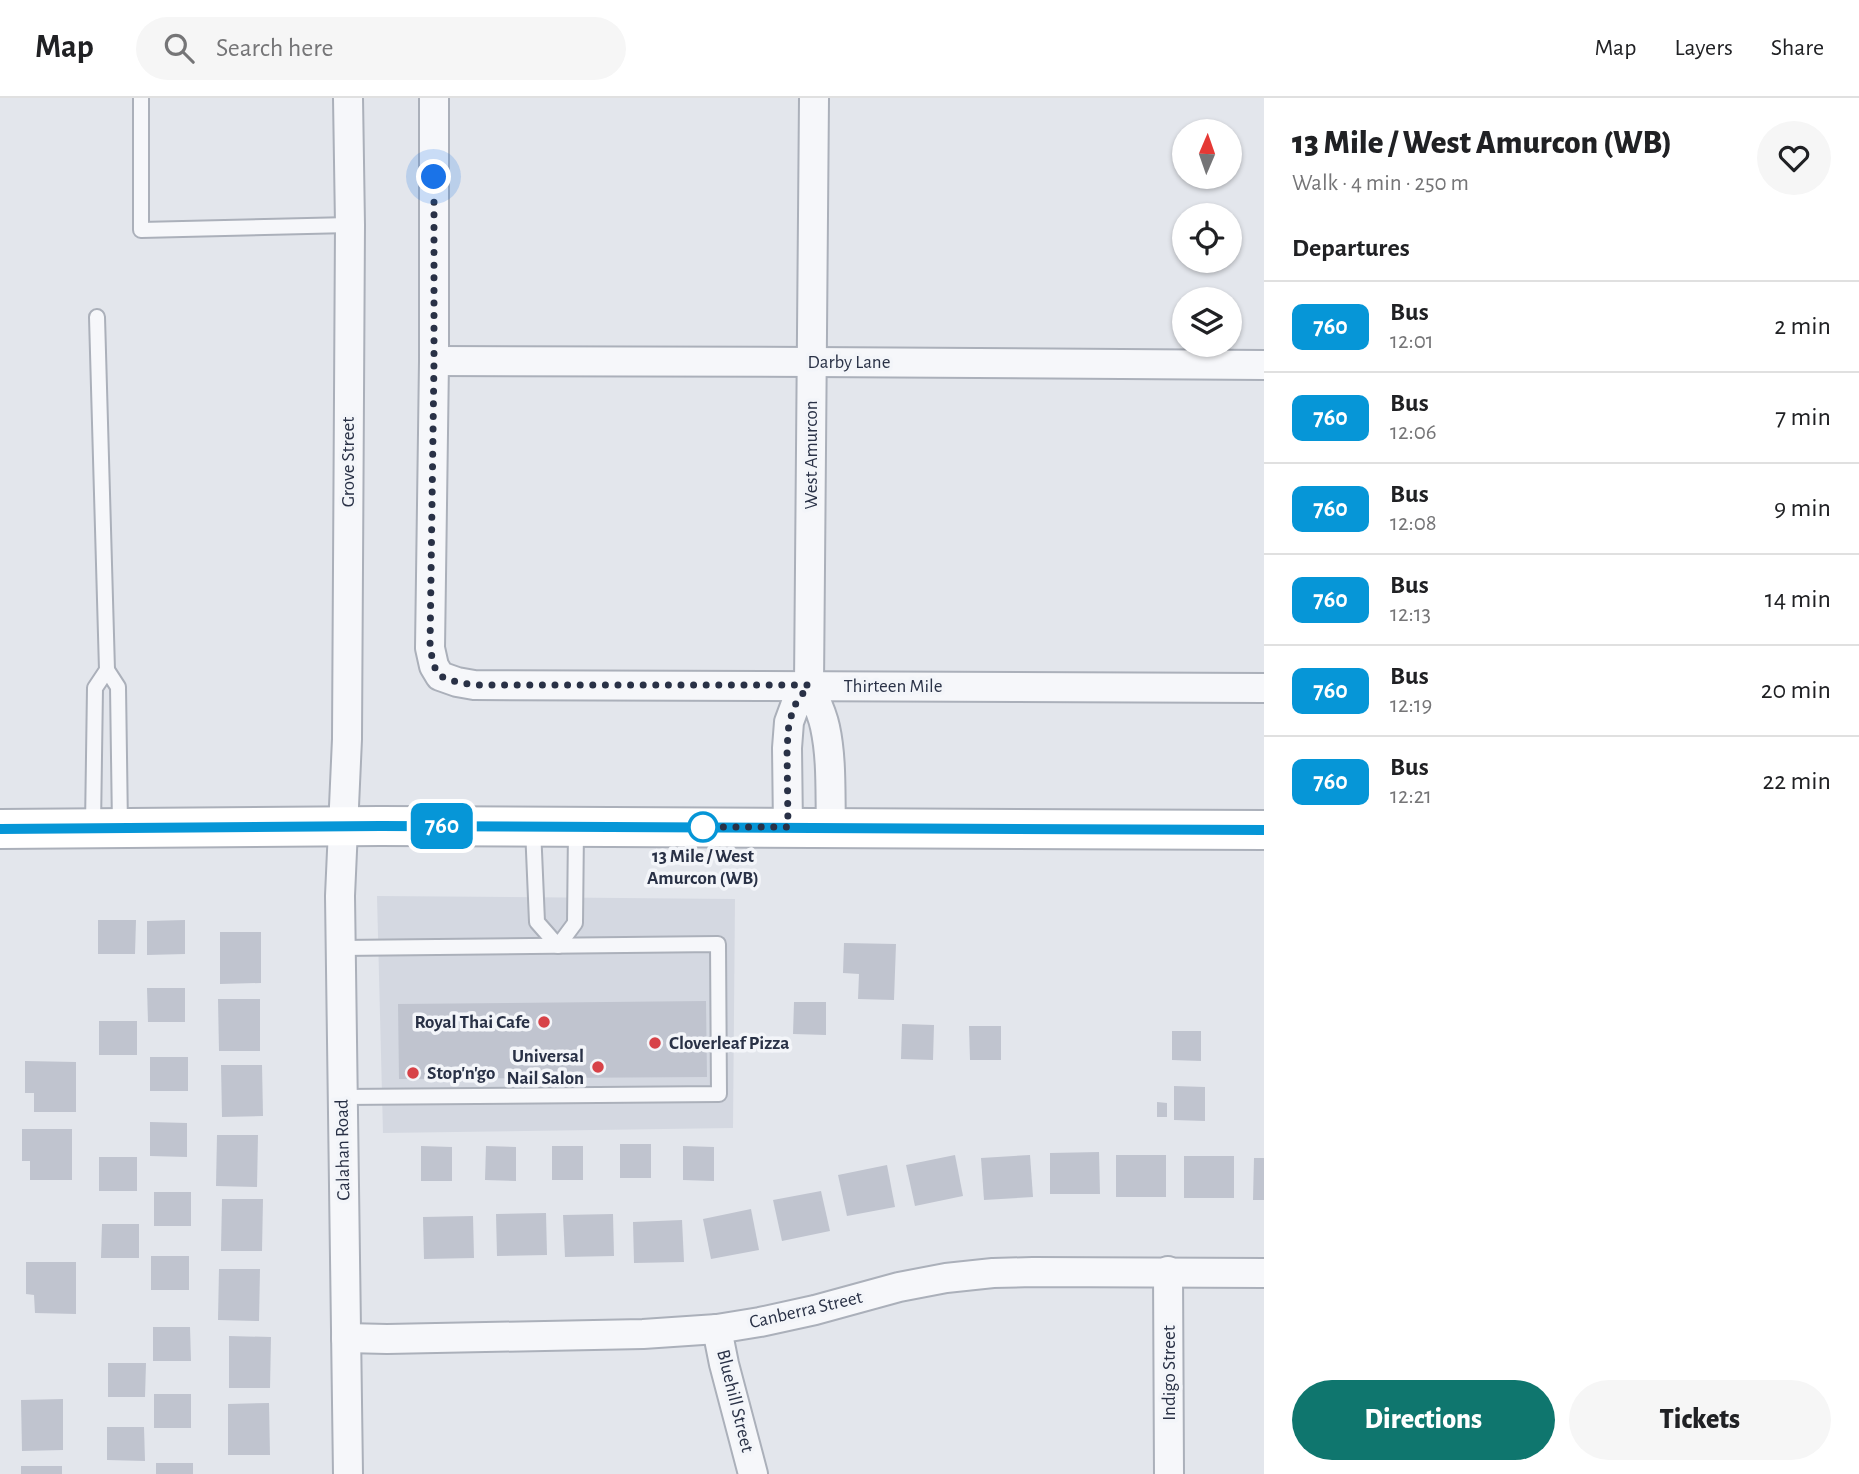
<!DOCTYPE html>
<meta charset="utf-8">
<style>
body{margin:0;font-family:"Alegreya Sans",sans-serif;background:#f6f6f6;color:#202124;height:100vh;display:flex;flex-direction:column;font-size:26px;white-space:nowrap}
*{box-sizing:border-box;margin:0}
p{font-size:23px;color:#757577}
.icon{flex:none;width:38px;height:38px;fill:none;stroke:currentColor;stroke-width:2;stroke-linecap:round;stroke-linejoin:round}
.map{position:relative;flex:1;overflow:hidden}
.panel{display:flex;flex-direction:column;background:#fff;width:595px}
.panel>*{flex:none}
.badge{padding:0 14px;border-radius:10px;font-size:24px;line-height:46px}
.needle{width:46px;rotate:2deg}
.controls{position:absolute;left:1172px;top:21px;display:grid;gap:14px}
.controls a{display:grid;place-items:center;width:70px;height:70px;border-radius:50%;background:#fff;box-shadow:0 2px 5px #0004;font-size:35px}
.you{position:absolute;width:35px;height:35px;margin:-18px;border:5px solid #fff;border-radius:50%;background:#1a73e8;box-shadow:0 0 0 10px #1a73e833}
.map>.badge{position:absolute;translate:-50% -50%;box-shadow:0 0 0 4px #fff}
h2{padding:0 28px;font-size:26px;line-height:63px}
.round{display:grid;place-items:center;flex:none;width:74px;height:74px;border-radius:37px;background:#f6f6f6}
.head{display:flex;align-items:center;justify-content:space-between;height:119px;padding:0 28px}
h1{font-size:33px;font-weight:800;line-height:52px}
.action{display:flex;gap:14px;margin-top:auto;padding:14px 28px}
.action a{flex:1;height:80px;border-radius:42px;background:#0f766e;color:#fff;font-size:28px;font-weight:800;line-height:80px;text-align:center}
.action a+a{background:#f6f6f6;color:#202124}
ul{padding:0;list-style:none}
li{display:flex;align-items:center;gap:21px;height:91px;padding:0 28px;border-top:2px solid #e0e0e0}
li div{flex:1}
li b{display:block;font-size:26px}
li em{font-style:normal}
li .badge{min-width:77px;font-weight:700;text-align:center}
header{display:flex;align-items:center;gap:42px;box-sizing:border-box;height:98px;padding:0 35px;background:#fff;border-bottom:2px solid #e0e0e0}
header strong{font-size:33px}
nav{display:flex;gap:38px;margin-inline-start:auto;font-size:24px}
.search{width:490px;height:63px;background:#f6f6f6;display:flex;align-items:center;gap:18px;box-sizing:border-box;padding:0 24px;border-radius:38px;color:#757577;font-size:26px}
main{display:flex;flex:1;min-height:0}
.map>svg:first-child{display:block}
</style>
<header>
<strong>Map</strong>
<div class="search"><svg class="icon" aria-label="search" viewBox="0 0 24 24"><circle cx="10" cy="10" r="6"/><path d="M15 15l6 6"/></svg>Search here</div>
<nav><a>Map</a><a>Layers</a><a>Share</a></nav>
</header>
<main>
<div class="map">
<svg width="1264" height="1376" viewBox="0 0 1264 1376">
<rect width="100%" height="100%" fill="#e3e6ec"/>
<path fill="#d4d8e1" d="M377,798L735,801L733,1030L383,1035Z"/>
<g fill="#c0c4cf">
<path d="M98,822H136L135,856H98Z"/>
<path d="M185,822V856L147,857V823Z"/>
<path d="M220,834H261V885L220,886Z"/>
<path d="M844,845L896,846L894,902L858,901L859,876L843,875Z"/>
<path d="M147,890H185V924H148Z"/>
<path d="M218,901H260V953H219Z"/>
<path d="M706,903L707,979L399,981L398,906Z"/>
<path d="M794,904H826V937L793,936Z"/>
<rect x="99" y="923" width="38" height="34"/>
<path d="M902,926L934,927L933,962L901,961Z"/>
<path d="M969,928H1001V962H970Z"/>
<path d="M1172,933H1201V963L1172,962Z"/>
<rect x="150" y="959" width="38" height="34"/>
<path d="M25,963L76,964V1014H34V995H25Z"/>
<path d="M221,967H262L263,1018L222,1019Z"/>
<path d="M1174,988L1205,989V1023L1174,1022Z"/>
<path d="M1157,1004L1167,1005V1019H1157Z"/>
<path d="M150,1024L187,1025V1059L150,1058Z"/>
<path d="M22,1031H72V1082H30V1063H22Z"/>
<path d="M217,1037H258L257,1089L216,1088Z"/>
<rect x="620" y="1046" width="31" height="34"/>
<path d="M421,1048L452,1049V1083H421Z"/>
<path d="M486,1048L516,1049V1083L485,1082Z"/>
<rect x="552" y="1048" width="31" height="34"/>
<path d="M683,1048L714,1049V1083L683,1082Z"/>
<path d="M1099,1054L1100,1096H1050V1055Z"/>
<path d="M955,1057L963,1098L915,1108L906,1067Z"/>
<path d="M1030,1057L1033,1099L984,1102L981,1060Z"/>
<rect x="1116" y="1057" width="50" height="42"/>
<rect x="1184" y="1058" width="50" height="42"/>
<rect x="99" y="1059" width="38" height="34"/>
<path d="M1254,1060H1264V1102H1253Z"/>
<path d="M887,1067L895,1109L847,1118L838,1077Z"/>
<path d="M821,1093L830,1133L782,1143L773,1102Z"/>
<rect x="154" y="1094" width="37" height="34"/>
<path d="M222,1101H263L262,1153H221Z"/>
<path d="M751,1111L759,1152L711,1161L703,1121Z"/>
<path d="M546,1115L547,1157L497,1158L496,1116Z"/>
<path d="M613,1116L614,1158L565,1159L563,1117Z"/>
<path d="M473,1118L474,1160L424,1161L423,1119Z"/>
<path d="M682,1122L684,1164L634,1165L633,1124Z"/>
<path d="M102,1126H139V1160H101Z"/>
<rect x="151" y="1158" width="38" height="34"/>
<path d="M26,1164H76V1216L35,1215L34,1197L26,1196Z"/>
<path d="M219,1171H260L259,1223L218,1222Z"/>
<path d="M153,1229H190L191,1263H153Z"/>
<path d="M229,1238L271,1239L270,1290H229Z"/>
<path d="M108,1265H146L145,1299H108Z"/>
<rect x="154" y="1296" width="37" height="34"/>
<path d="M63,1301V1352L22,1353L21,1302Z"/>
<path d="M269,1305L270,1357H228V1306Z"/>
<path d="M107,1329H144L145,1363L107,1362Z"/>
<rect x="156" y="1365" width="37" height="11"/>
<rect x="21" y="1368" width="41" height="8"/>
</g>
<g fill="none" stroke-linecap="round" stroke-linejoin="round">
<defs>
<g id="lane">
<path d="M141,0V132L350,127"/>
<path d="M107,572L118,589L120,728"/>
<path d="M93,728L95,590L107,572L97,219"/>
<path d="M533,730L537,824L558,848L575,825L576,731"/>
<path d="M340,850L718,846L719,996L342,999"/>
</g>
<g id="street">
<path d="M348,0L350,127L347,641L340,798L348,1376"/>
<path d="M434,0V263L430,550L434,568L440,578L457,584L474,587L1264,590"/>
<path d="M434,263L812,264L1264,267"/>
<path d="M809,587L814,0"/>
<path d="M788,729L787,650L789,624L796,605L809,587C815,601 822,614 825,629C832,661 830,696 831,729"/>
<path d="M1168,1173L1169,1376"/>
<path d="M717,1231L724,1266L753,1376"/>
<path d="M346,1240L387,1241L643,1236L717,1231L760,1224L815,1212L899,1189L946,1180L993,1175L1033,1174L1264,1175"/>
</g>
<path id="secondary" d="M0,731L380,728L1264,732"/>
</defs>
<use href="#lane" stroke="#abb0ba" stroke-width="18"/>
<use href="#street" stroke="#abb0ba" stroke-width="32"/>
<use href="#secondary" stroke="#abb0ba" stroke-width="42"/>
<use href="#lane" stroke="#f6f7fa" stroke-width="14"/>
<use href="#street" stroke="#f6f7fa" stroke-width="28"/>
<use href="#secondary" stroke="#fff" stroke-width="38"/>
</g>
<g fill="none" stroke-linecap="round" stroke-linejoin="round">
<defs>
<path id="line" d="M0,731L380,728L1264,732"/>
</defs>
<use href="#line" stroke="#fff" stroke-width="16"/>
<use href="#line" stroke="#0696d7" stroke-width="10"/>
<path stroke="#293146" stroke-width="7" stroke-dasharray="0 12.6" d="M434,79V263L430,550L434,568L440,578L457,584L474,587H809L796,605L789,624L787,650L788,729H703"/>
</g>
<circle fill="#fff" stroke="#0696d7" stroke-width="3.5" cx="703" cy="729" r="14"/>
<g fill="#d74248" stroke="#f3f5f9" stroke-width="2.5">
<circle cx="544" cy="924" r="7"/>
<circle cx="655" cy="945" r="7"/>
<circle cx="598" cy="969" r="7"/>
<circle cx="413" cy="975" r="7"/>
</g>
<g text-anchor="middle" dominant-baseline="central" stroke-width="7" stroke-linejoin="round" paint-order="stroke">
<g font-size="19" fill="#293146" stroke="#f3f5f9">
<text x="849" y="264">Darby Lane</text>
<text transform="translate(811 357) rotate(-90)">West Amurcon</text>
<text transform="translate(348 364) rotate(-90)">Grove Street</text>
<text x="893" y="588">Thirteen Mile</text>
<text transform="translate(343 1052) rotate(-91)">Calahan Road</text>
<text transform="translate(806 1212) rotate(-13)">Canberra Street</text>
<text transform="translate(1169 1275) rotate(-90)">Indigo Street</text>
<text transform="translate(735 1303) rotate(76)">Bluehill Street</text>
</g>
<g font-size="19" font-weight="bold" fill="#293146" stroke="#f3f5f9">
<text x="703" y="758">13 Mile / West<tspan x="703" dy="22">Amurcon (WB)</tspan></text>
</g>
<g font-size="19" font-weight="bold" fill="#293146" stroke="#f3f5f9" text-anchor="end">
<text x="530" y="924">Royal Thai Cafe</text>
<text x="669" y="945" text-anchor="start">Cloverleaf Pizza</text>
<text x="584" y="958">Universal<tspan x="584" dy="22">Nail Salon</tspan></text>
<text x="427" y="975" text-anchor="start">Stop'n'go</text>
</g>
</g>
</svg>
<div class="controls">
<a><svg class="needle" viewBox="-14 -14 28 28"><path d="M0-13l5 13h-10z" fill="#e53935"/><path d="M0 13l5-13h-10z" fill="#757577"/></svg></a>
<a><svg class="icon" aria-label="locate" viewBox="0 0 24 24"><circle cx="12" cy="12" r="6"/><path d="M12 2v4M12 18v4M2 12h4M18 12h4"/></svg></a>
<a><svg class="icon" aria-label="layers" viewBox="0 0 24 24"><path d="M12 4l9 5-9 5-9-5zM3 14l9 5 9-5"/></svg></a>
</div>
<div class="you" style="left:434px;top:79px"></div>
<b class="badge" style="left:442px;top:728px;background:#0696d7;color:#fff">760</b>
</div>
<section class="panel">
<div class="head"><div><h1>13 Mile / West Amurcon (WB)</h1><p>Walk · 4 min · 250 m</p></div><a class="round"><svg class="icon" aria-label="heart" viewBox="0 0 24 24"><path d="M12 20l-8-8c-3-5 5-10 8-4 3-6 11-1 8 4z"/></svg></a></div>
<h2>Departures</h2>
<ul>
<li><span class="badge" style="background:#0696d7;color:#fff">760</span><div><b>Bus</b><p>12:01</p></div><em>2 min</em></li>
<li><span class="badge" style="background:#0696d7;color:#fff">760</span><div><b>Bus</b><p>12:06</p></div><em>7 min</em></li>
<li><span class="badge" style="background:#0696d7;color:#fff">760</span><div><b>Bus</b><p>12:08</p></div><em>9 min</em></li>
<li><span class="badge" style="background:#0696d7;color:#fff">760</span><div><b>Bus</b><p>12:13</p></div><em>14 min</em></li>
<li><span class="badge" style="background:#0696d7;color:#fff">760</span><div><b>Bus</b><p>12:19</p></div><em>20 min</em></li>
<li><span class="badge" style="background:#0696d7;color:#fff">760</span><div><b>Bus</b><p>12:21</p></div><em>22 min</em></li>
</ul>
<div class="action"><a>Directions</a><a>Tickets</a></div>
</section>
</main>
